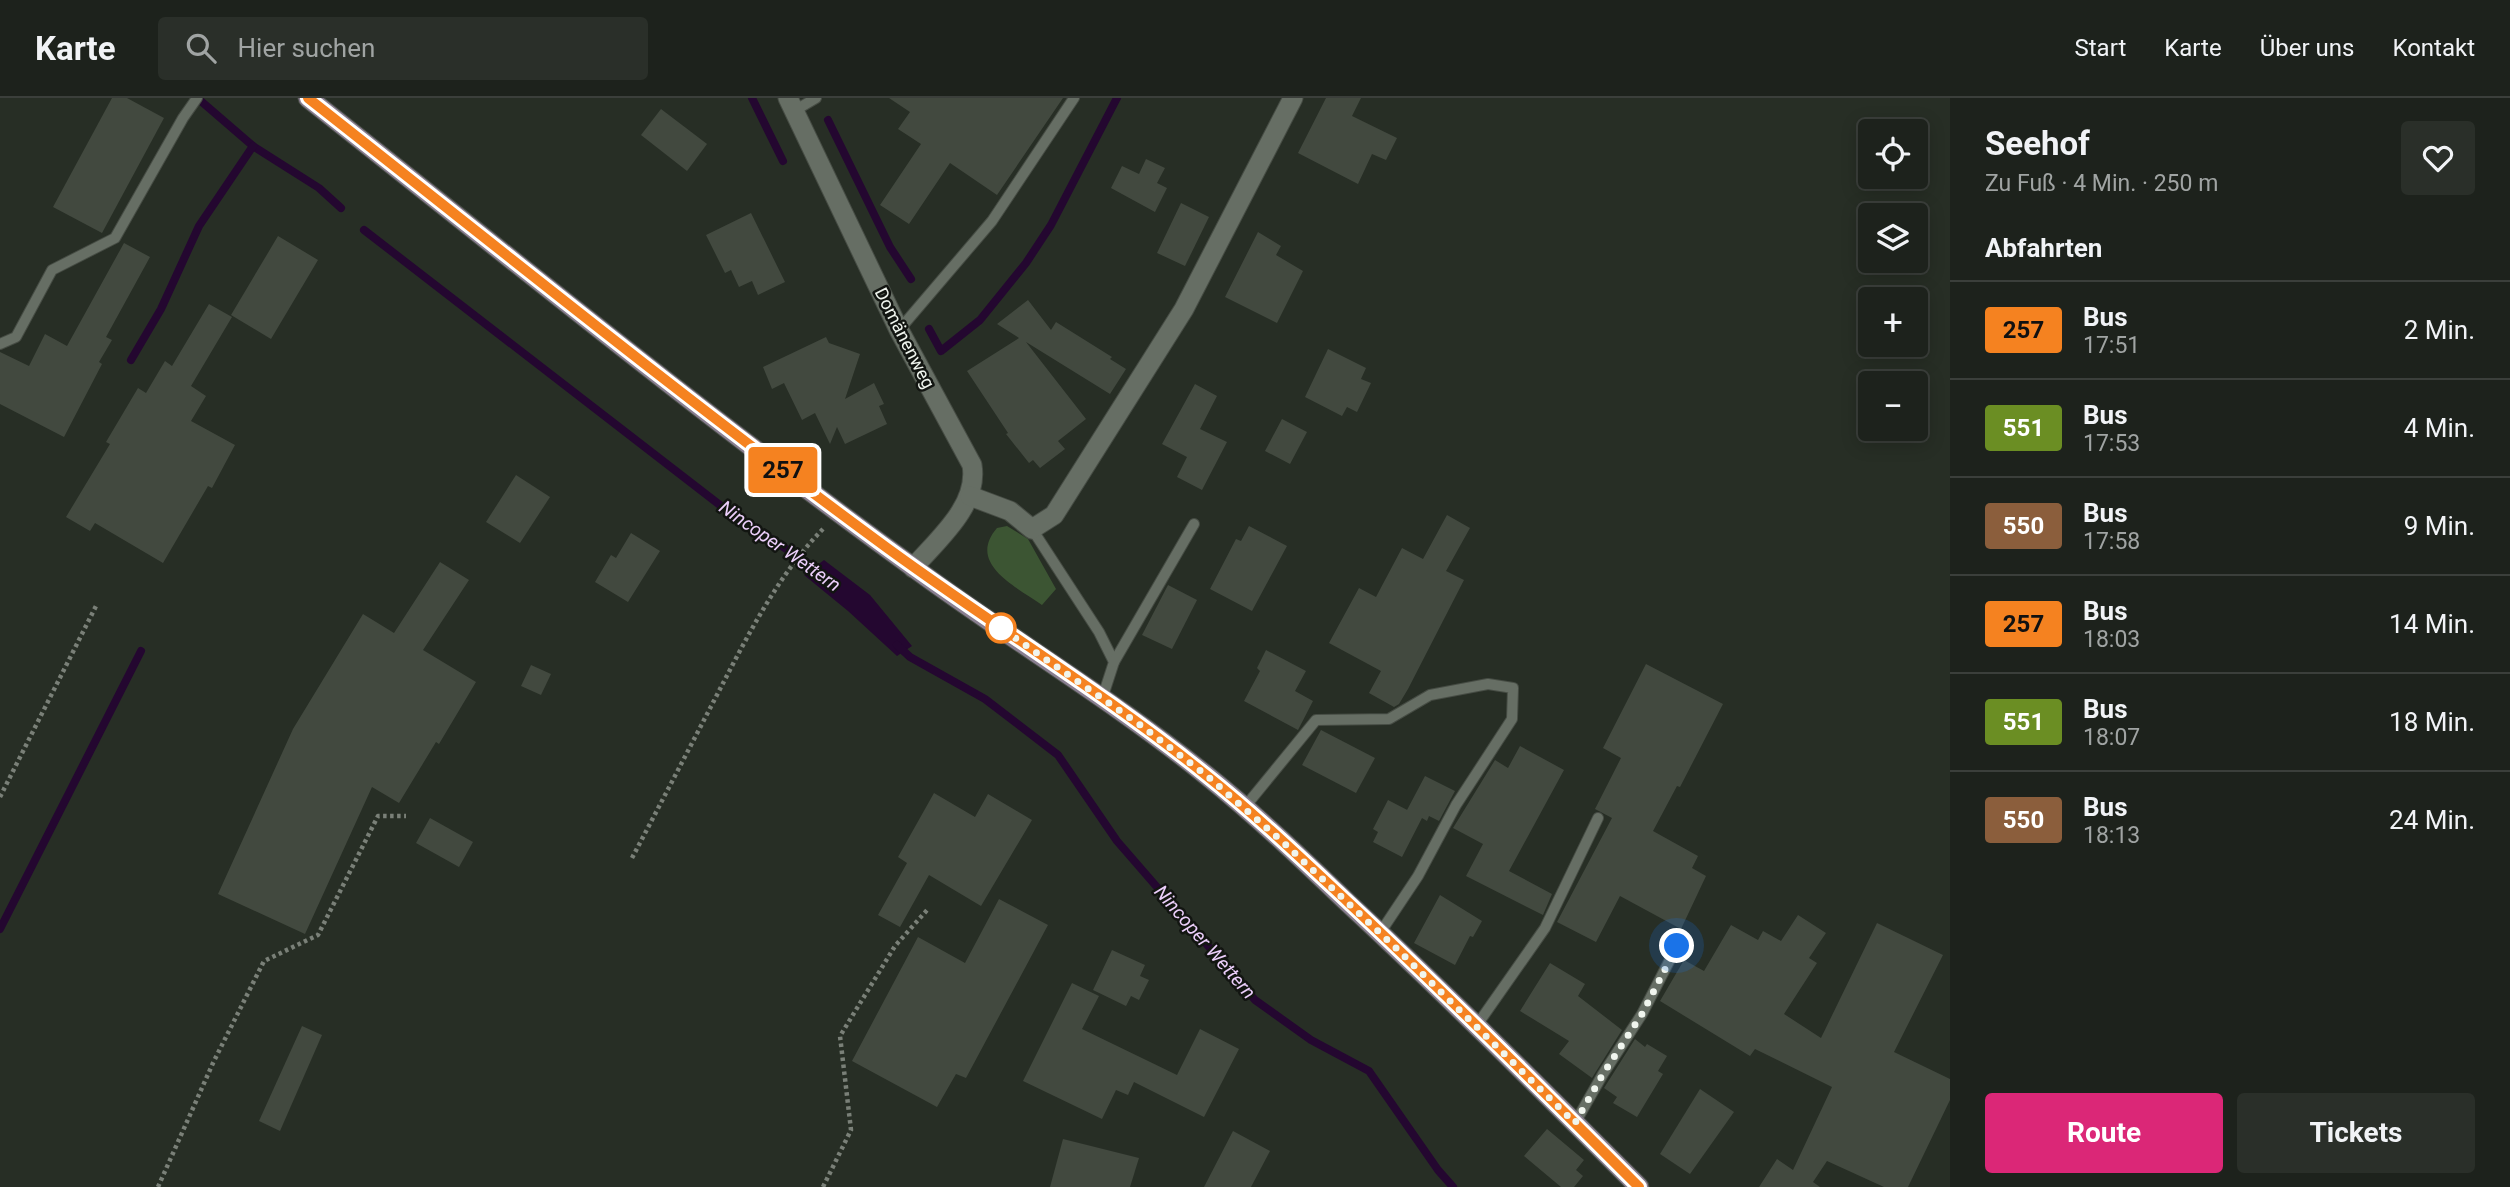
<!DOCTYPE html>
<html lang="de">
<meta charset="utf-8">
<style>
body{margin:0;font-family:Roboto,sans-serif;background:#2a2f29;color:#f1f3f6;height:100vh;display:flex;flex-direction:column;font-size:26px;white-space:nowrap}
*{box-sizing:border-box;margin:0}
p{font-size:23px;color:#a0a4a3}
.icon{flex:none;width:38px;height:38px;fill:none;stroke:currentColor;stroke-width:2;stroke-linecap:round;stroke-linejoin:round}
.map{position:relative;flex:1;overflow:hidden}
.details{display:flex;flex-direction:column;background:#1d221c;width:560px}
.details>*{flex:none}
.badge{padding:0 14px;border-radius:5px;font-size:24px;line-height:46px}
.tools{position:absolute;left:1858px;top:21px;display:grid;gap:14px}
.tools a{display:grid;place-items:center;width:70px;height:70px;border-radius:7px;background:#1d221c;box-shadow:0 4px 18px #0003,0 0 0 2px #3b3f3b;font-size:35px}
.you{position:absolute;width:35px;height:35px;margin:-18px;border:5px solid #fff;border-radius:50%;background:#1a73e8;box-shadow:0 0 0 10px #1a73e833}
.map>.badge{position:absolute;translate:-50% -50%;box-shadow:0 0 0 4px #fff}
h2{padding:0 35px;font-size:26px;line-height:63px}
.round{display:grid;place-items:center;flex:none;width:74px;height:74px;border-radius:7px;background:#2a2f29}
.summary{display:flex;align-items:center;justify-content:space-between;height:119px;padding:0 35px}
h1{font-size:33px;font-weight:700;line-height:52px}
.cta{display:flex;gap:14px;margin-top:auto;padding:14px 35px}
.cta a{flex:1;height:80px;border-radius:7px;background:#db2777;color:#fff;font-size:28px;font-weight:700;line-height:80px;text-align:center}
.cta a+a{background:#2a2f29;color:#f1f3f6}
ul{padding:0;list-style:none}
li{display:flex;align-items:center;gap:21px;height:98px;padding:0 35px;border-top:2px solid #3b3f3b}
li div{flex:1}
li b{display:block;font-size:26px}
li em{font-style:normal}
li .badge{min-width:77px;font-weight:700;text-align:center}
header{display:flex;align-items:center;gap:42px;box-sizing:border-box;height:98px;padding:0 35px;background:#1d221c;border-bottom:2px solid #3b3f3b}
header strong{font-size:33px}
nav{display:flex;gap:38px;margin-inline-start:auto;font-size:24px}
.search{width:490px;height:63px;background:#2a2f29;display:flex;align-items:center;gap:18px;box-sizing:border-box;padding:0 24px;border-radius:7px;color:#a0a4a3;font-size:26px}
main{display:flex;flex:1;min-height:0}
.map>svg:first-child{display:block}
</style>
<header>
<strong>Karte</strong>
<div class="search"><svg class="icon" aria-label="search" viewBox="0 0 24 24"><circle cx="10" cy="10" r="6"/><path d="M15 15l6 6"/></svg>Hier suchen</div>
<nav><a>Start</a><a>Karte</a><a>Über uns</a><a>Kontakt</a></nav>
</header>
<main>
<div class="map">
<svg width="1950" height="1089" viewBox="0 0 1950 1089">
<rect width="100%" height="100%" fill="#272e25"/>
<path fill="#3c5533" d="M1007,428L1028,441L1056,491L1042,507C1017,489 966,466 997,430Z"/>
<path fill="#240730" d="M824,462L870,497L912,548L897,558L848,513L804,477Z"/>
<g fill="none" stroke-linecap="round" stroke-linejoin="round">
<g stroke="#240730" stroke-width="8">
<path d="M752,0L783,63"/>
<path d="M202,4L253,48L319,90L341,110"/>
<path d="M828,22L890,149L911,181"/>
<path d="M364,132L725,411L823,475"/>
<path d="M929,231L941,253L980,222L1026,165L1051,127L1117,0"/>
<path d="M131,262L161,211L199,128L253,48"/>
<path d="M897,547L910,559L985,601L1058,657L1117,743L1255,902L1311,942L1369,973L1438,1072L1453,1089"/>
<path d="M0,831L141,553"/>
</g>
</g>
<g fill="#42493f">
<path d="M112,0H127L164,20L102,135L53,109Z"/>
<path d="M889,0H1063L997,97L950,65L909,126L880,107L921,46L898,31L910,14Z"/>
<path d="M1326,0H1361L1352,18L1397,40L1386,62L1372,56L1358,86L1298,55Z"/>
<path d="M661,11L707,46L687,73L641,37Z"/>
<path d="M1146,61L1165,70L1157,85L1167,90L1155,114L1111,90L1122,68L1139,76Z"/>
<path d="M1181,105L1209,119L1185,168L1157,155Z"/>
<path d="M751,115L785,184L758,197L752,183L739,189L731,172L725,175L706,137Z"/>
<path d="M1258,134L1281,148L1276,157L1303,173L1277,225L1225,199Z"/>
<path d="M278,138L318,162L271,241L231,217Z"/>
<path d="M124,145L150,159L106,239L112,242L99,264L102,266L64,339L0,306V254L29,268L45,236L67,248Z"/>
<path d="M1028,202L1051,232L1056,224L1112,259L1110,261L1126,271L1110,296L1026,244L1086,321L1058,343L1065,351L1040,370L1033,362L1029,365L1006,336L1008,335L967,273L1019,240L997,226Z"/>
<path d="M209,206L232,219L191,288L206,298L191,323L235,347L212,390L208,388L163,465L95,425L90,433L66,419L110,346L106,344L138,290L146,295L165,263L172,268Z"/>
<path d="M826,239L829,245L860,256L845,301L874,285L884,306L879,308L887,326L845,346L837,329L830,346L815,315L802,322L784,285L772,291L763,269Z"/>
<path d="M1328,251L1366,270L1361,281L1371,285L1357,314L1347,309L1342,318L1305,299Z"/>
<path d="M1195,286L1217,298L1200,331L1227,344L1202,392L1177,379L1187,359L1162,346Z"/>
<path d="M1282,321L1307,334L1290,366L1265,353Z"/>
<path d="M516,377L550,399L520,445L486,424Z"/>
<path d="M1447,417L1470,430L1446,473L1464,482L1408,591L1399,606L1394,609L1369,595L1381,573L1329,545L1359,490L1376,499L1402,450L1423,461Z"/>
<path d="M1249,428L1287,448L1252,513L1210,491L1236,441L1241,443Z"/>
<path d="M631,435L660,453L628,504L595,484L611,457L616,460Z"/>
<path d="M440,464L469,482L423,552L476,584L439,646L436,644L399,705L372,689L305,836L218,796L293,631L363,516L394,535Z"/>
<path d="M1168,487L1197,502L1172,551L1142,537Z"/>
<path d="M1266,552L1306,573L1295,593L1313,603L1298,632L1244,603L1260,573L1257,570Z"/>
<path d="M1646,566L1723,606L1680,689L1677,688L1653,733L1698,758L1692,770L1706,778L1681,831L1620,798L1596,844L1557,824L1612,720L1595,711L1621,660L1603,650Z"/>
<path d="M531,567L551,576L541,597L521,588Z"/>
<path d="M1321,632L1375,660L1356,695L1302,667Z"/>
<path d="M1520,648L1564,672L1509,773L1552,796L1543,817L1466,778L1483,746L1453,730L1495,662L1508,670Z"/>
<path d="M1425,678L1455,693L1439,723L1429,718L1427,723L1422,720L1402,759L1373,744L1378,734L1373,731L1388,702L1415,716L1407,712Z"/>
<path d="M934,695L975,719L988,696L1032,722L981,808L929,777L900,829L878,817L907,765L898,759Z"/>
<path d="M430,720L473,744L459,769L416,745Z"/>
<path d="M1440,797L1482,823L1473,839L1470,838L1455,867L1414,845Z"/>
<path d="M999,801L1048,827L966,980L956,976L937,1009L852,963L918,839L965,865Z"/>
<path d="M1798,817L1826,835L1809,860L1817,865L1784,916L1821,940L1877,825L1943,857L1894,954L1950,981V1002L1908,1089H1884L1827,1063L1813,1084L1820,1089H1759L1777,1061L1793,1072L1832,989L1755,951L1750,958L1660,903L1684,862L1704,873L1731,827L1758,842L1763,833L1781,843Z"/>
<path d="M1112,852L1145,867L1140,878L1149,882L1139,902L1131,898L1126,908L1093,892Z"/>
<path d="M1550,865L1585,886L1578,898L1622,932L1592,980L1559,956L1569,943L1520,913Z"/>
<path d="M1072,885L1099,898L1082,931L1177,977L1200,931L1239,951L1204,1019L1134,984L1128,997L1116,992L1102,1021L1023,983Z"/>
<path d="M302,928L322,937L280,1033L259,1023Z"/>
<path d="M1635,941L1645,949L1647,946L1667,958L1658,973L1663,976L1637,1019L1613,1005L1617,999L1604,990Z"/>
<path d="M1700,991L1734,1014L1690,1076L1660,1056Z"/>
<path d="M1547,1031L1584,1062L1576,1072L1583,1078L1574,1089H1561L1524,1058Z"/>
<path d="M1233,1033L1270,1053L1251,1089H1204Z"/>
<path d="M1063,1041L1139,1060L1130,1089H1050Z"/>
</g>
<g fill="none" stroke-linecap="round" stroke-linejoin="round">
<defs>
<g id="service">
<path d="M794,13L816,0"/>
<path d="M899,232L992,123L1074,0"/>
<path d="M0,246L16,239L52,172L115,140L183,20L197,0"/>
<path d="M1032,431L1099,534L1114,564L1102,601"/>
<path d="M1114,564L1194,426"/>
<path d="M1244,710L1316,622L1389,621L1430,597L1488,586L1513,590L1512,621L1456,707L1418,778L1380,835"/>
<path d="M1477,927L1545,830L1598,720"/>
<path d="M1575,1025L1603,976L1642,916L1677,848"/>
</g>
<g id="minor">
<path d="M788,0L899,232L972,367C979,408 937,442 913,470"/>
<path d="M970,398L1010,413L1032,431L1054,417L1184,211L1293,0"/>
</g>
<path id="secondary" d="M308,0C507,157 704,318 910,467C1007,539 1112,601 1206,677C1256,717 1302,761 1348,805C1447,897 1543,993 1639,1089"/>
</defs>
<use href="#service" stroke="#464c44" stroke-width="12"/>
<use href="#minor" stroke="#464c44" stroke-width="21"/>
<use href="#secondary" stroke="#464c44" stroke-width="21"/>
<g stroke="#7a8078" stroke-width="4.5" stroke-dasharray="3.5 3.5" stroke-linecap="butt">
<path d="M0,699L96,508"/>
<path d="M632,760C661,705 690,649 719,593C748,537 779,475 824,430"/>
<path d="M158,1089L213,965L264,863L318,837L378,718H406"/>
<path d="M823,1089L851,1032L840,938L895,848L928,811"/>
</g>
<use href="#service" stroke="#666e64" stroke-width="10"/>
<use href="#minor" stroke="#666e64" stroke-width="19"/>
<use href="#secondary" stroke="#897e90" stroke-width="19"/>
</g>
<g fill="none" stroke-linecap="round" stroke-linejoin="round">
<defs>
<path id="line" d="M308,0C496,148 682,299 875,441C984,522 1101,592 1206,677C1256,717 1302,761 1348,804C1447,897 1543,993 1639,1089"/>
</defs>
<use href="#line" stroke="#fff" stroke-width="16"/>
<use href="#line" stroke="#f58220" stroke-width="10"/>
<path stroke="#f0f5ee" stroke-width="7" stroke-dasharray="0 12.6" d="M1001,530L998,528L1139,626L1206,677L1284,745L1397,851L1575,1025L1603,976L1642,916L1677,848"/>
</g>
<circle fill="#fff" stroke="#f58220" stroke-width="3.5" cx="1001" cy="530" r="14"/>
<g text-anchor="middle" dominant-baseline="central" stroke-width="5" stroke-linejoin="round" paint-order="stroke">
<g font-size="18" fill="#f0f5ee" stroke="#121511">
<text transform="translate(905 240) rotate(63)">Domänenweg</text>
</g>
<g font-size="19" font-style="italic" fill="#eccffb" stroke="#121511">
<text transform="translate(780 448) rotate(35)">Nincoper Wettern</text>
<text transform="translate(1205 844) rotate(49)">Nincoper Wettern</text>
</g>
</g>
</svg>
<div class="tools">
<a><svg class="icon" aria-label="locate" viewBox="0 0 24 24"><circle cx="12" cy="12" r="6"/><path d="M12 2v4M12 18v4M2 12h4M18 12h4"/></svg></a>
<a><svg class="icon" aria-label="layers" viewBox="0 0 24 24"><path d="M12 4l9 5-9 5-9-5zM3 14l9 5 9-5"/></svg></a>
<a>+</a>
<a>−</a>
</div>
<div class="you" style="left:1677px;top:848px"></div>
<b class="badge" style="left:783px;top:372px;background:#f58220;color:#111">257</b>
</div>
<section class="details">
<div class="summary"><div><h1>Seehof</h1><p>Zu Fuß · 4 Min. · 250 m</p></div><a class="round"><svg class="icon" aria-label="heart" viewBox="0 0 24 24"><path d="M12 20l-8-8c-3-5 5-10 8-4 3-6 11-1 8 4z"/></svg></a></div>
<h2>Abfahrten</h2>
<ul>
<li><span class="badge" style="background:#f58220;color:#111">257</span><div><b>Bus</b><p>17:51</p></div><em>2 Min.</em></li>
<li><span class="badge" style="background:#6b8e23;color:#fff">551</span><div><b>Bus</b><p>17:53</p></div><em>4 Min.</em></li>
<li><span class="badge" style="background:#8b5e3c;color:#fff">550</span><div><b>Bus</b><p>17:58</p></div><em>9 Min.</em></li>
<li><span class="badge" style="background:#f58220;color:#111">257</span><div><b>Bus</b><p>18:03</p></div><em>14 Min.</em></li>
<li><span class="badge" style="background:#6b8e23;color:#fff">551</span><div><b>Bus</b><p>18:07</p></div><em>18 Min.</em></li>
<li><span class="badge" style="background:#8b5e3c;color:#fff">550</span><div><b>Bus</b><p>18:13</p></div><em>24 Min.</em></li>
</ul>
<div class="cta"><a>Route</a><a>Tickets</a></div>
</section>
</main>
